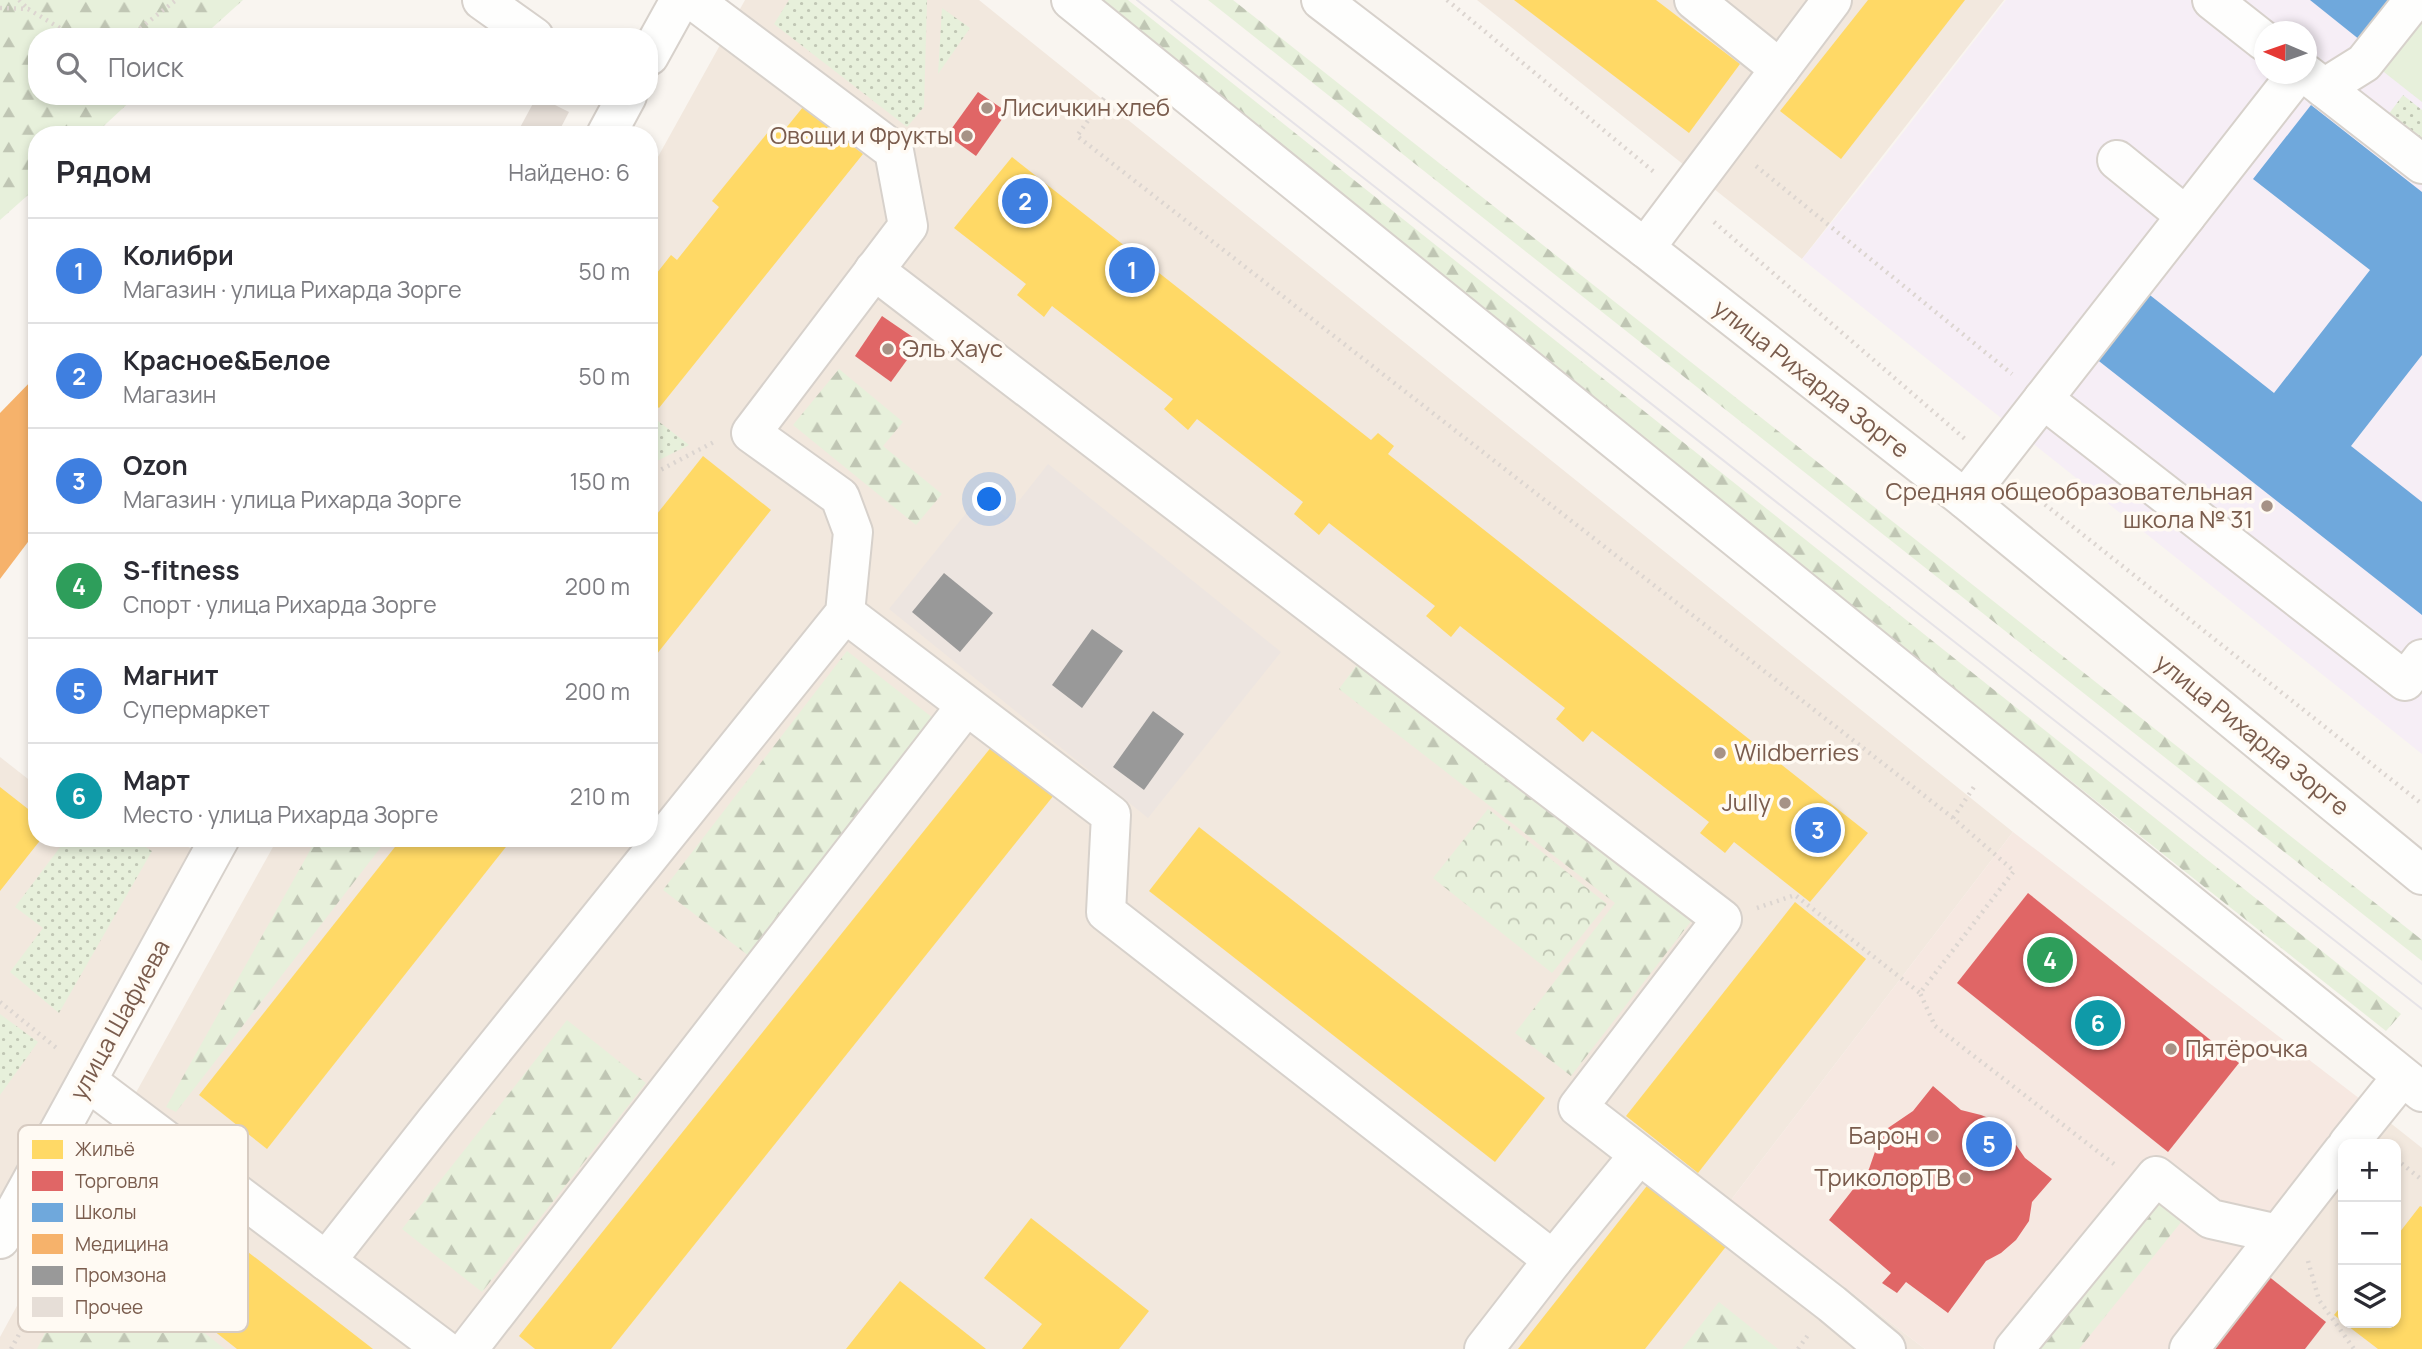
<!DOCTYPE html>
<html lang="ru">
<head>
<meta charset="utf-8">
<style>
	body { margin:0; font-family:Manrope,sans-serif; background:#f2f2f3; color:#2b2b33 }
	.controls { position:absolute; right:21px; bottom:21px; display:grid; overflow:hidden; border-radius:14px; box-shadow:0 4px 10px #0003 }
	.controls button { width:63px; height:63px; display:grid; place-items:center; padding:0; border:0; border-bottom:2px solid #e1e1e2; background:#fff; color:#2b2b33; font:35px sans-serif }
	.compass { position:absolute; left:2254px; top:21px; width:63px; height:63px; border-radius:50%; background:#fff; box-shadow:0 4px 10px #0003; rotate:272deg }
	.you { position:absolute; left:990px; top:500px; width:24px; height:24px; margin:-18px; border:5px solid #fff; border-radius:50%; background:#1a73e8; box-shadow:0 0 0 10px #1a73e833 }
	.badge { display:grid; place-items:center; width:46px; height:46px; border-radius:50%; background:#625958; color:#fff; font-size:23px; font-weight:700 }
	.pin { position:absolute; translate:-50% -50%; border:4px solid #fff; box-shadow:0 2px 7px #0006 }
	.list { margin:0; padding:0; list-style:none }
	h2 { display:flex; justify-content:space-between; align-items:center; height:91px; margin:0; padding:0 28px; font-size:30px }
	h2 small { font-size:23px; font-weight:400; color:#7c7c81 }
	.list li { display:grid; grid-template-columns:46px 1fr auto; gap:21px; align-items:center; box-sizing:border-box; height:105px; padding:0 28px; border-top:2px solid #e1e1e2 }
	.list b { display:block; font-size:26px; white-space:nowrap }
	.list p { margin:0; font-size:23px; white-space:nowrap; color:#7c7c81 }
	.list em { font-size:23px; font-style:normal; color:#7c7c81 }
	.icon { flex:none; width:38px; height:38px; fill:none; stroke:currentColor; stroke-width:2; stroke-linecap:round; stroke-linejoin:round }
	.map { position:relative; flex:none; width:2422px; height:1349px; overflow:hidden }
	.search { position:absolute; background:#fff; box-shadow:0 4px 10px #0003; left:28px; top:28px; width:630px; height:77px; display:flex; align-items:center; gap:18px; box-sizing:border-box; padding:0 24px; border-radius:28px; color:#7c7c81; font-size:26px }
	.panel { position:absolute; background:#fff; box-shadow:0 4px 10px #0003; left:28px; top:126px; width:630px; height:721px; border-radius:28px }
	.map>svg:first-child { display:block }
	.residential { fill:#f2e8de; fill-rule:evenodd }
	.commercial { fill:#f6e8e1 }
	.industrial { fill:#ede5e0 }
	.education { fill:#f6eef6; fill-rule:evenodd }
	.grass { fill:url(#grass-dots) }
	.forest { fill:url(#forest-firs) }
	.park { fill:url(#park-crowns) }
	.pitch { fill:#e7f0db }
	.homes { fill:#ffd966 }
	.shops { fill:#e06666 }
	.schools { fill:#6fa8dc }
	.health { fill:#f6b26b }
	.industry { fill:#999 }
	.building { fill:#e6ded7 }
	.lines { fill:none; stroke-linecap:round; stroke-linejoin:round }
	.minor-casing { stroke:#d7d1cb; stroke-width:42 }
	.path { stroke:#dcd5d0; stroke-width:4.5; stroke-dasharray:2 5; stroke-linecap:butt }
	.minor { stroke:#fefefd; stroke-width:38 }
	.tram { stroke:#e6e3e7; stroke-width:2 }
	.poi-dot { fill:#a69286; stroke:#fffaf3; stroke-width:2.5 }
	.labels { text-anchor:middle; stroke-width:7; stroke-linejoin:round; paint-order:stroke }
	.poi-label { font-size:24px; fill:#7a5c4d; stroke:#fffaf3; text-anchor:end }
	.street-label { font-size:24px; fill:#7a5c4d; stroke:#fffaf3 }
	.key { fill:#fffaf3; stroke:#d7cbc1; stroke-width:2 }
	.key-label { font-size:19px; fill:#7a5c4d }
</style>
</head>
<body>
<div class="map">
<svg width="2422" height="1349" viewBox="0 0 2422 1349">
	<defs>
		<pattern id="grass-dots" width="8" height="8" patternUnits="userSpaceOnUse" patternTransform="scale(1.75)"><rect width="8" height="8" fill="#e7f0db"/><path d="M2 2h.1M6 6h.1" fill="none" stroke="#c0c6b4" stroke-width="1.8" stroke-linecap="round"/></pattern>
		<pattern id="forest-firs" width="22" height="20" patternUnits="userSpaceOnUse" patternTransform="scale(1.75)"><rect width="22" height="20" fill="#e7f0db"/><path d="M5 1l3.5 6h-7zM16 11l3.5 6h-7z" fill="#c0c6b4"/></pattern>
		<pattern id="park-crowns" width="20" height="18" patternUnits="userSpaceOnUse" patternTransform="scale(1.75)"><rect width="20" height="18" fill="#e7f0db"/><path d="M2 6a3 3 0 1 1 6 0M12 15a3 3 0 1 1 6 0" fill="none" stroke="#c0c6b4"/></pattern>
	</defs>
	<rect width="100%" height="100%" fill="#f9f5f0"/>
	<g class="residential">
		<polygon points="745,0 979,0 2013,832 1731,1200 1925,1349 0,1349 0,1337 18,1304 278,838 649,838 649,173"/>
		<polygon points="1477,0 2004,0 1802,259"/>
		<polygon points="0,757 37,786 37,838 172,838 192,849 0,1207"/>
		<path d="M2360 1099 2422 1148V1349H2169ZM2343 1144H2396V1323H2343Z"/>
	</g>
	<polygon class="commercial" points="2013,832 2360,1099 2169,1349 1925,1349 1731,1200"/>
	<polygon class="industrial" points="1048,464 1281,652 1148,818 889,609 980,496 1006,517"/>
	<path class="education" d="M2006 0H2422V754L1802 259 1867 179ZM2264 32H2306V74H2264Z"/>
	<g class="grass">
		<polygon points="789,0 927,0 924,107 907,127 774,24"/>
		<polygon points="942,8 970,28 938,74"/>
		<polygon points="2403,95 2422,110 2422,141 2388,115"/>
		<polygon points="649,414 689,445 649,465"/>
		<polygon points="67,838 131,838 152,851 59,1013 10,972 43,928 15,907"/>
		<polygon points="0,1014 38,1042 0,1095"/>
	</g>
	<g class="forest">
		<polygon points="0,0 243,0 202,37 37,37 37,96 136,96 94,135 37,135 37,187 0,220"/>
		<polygon points="1087,0 1128,0 2401,1014 2386,1031"/>
		<polygon points="1208,0 1233,0 2422,940 2422,961"/>
		<polygon points="839,369 903,422 883,446 942,494 916,525 793,425"/>
		<polygon points="847,651 933,718 749,956 663,890"/>
		<polygon points="1359,662 1692,920 1571,1076 1515,1033 1615,903 1339,689"/>
		<polygon points="317,838 388,838 176,1112 166,1107"/>
		<polygon points="567,1020 646,1083 482,1292 402,1229"/>
		<polygon points="2149,1194 2182,1221 2079,1349 2024,1349"/>
		<polygon points="88,1245 128,1273 225,1349 37,1349"/>
		<polygon points="1719,1302 1778,1349 1682,1349"/>
	</g>
	<polygon class="park" points="1488,809 1607,904 1552,973 1433,878"/>
	<polygon class="pitch" points="2422,5 2422,102 2375,65"/>
	<g class="homes">
		<polygon points="1514,0 1656,0 1740,64 1689,133"/>
		<polygon points="1868,0 1965,0 1841,159 1780,111"/>
		<polygon points="803,107 863,154 659,408 649,400 649,283 671,255 677,260 719,207 712,201 773,126 782,133"/>
		<polygon points="1012,157 1371,440 1378,433 1394,446 1388,454 1868,833 1810,902 1734,842 1725,853 1700,833 1709,822 1592,731 1583,742 1556,719 1565,708 1460,626 1451,637 1426,616 1435,606 1329,523 1319,535 1294,514 1303,502 1197,419 1188,430 1164,409 1173,399 1052,306 1044,317 1017,295 1026,284 954,228"/>
		<polygon points="703,456 771,510 649,664 649,524"/>
		<polygon points="992,746 1054,795 611,1349 535,1349 519,1336"/>
		<polygon points="0,787 37,816 37,838 42,838 0,891"/>
		<polygon points="1199,827 1545,1098 1495,1162 1149,891"/>
		<polygon points="402,838 513,838 267,1149 199,1095"/>
		<polygon points="1795,902 1866,959 1698,1173 1626,1116"/>
		<polygon points="1650,1182 1728,1244 1645,1349 1518,1349"/>
		<polygon points="189,1205 221,1231 373,1349 237,1349 138,1271"/>
		<polygon points="2420,1206 2422,1207 2422,1349 2378,1349 2344,1323 2396,1323 2396,1237"/>
		<polygon points="1031,1218 1149,1311 1119,1349 1022,1349 1042,1324 984,1278"/>
		<polygon points="900,1281 986,1349 846,1349"/>
		<polygon points="2343,1304 2343,1322 2334,1315"/>
	</g>
	<g class="shops">
		<polygon points="978,92 1007,112 976,156 947,135"/>
		<polygon points="882,316 920,342 891,382 855,356"/>
		<polygon points="2028,893 2239,1063 2168,1152 1957,983"/>
		<polygon points="1933,1086 1961,1110 1981,1115 2001,1123 2025,1158 2052,1179 2032,1202 2029,1221 2016,1240 2001,1253 1986,1261 1948,1313 1906,1282 1897,1293 1882,1283 1891,1273 1829,1220 1869,1169 1877,1146 1888,1128 1913,1111"/>
		<polygon points="2267,1275 2326,1322 2305,1349 2210,1349"/>
	</g>
	<g class="schools">
		<polygon points="2310,0 2400,0 2365,44"/>
		<polygon points="2311,105 2422,192 2422,355 2351,446 2422,502 2422,615 2095,358 2146,292 2274,393 2370,270 2253,179"/>
	</g>
	<polygon class="health" points="37,375 37,530 0,579 0,413"/>
	<g class="industry">
		<polygon points="944,573 993,613 960,652 912,612"/>
		<polygon points="1092,629 1123,651 1082,708 1052,685"/>
		<polygon points="1153,711 1184,734 1144,790 1113,767"/>
	</g>
	<polygon class="building" points="537,96 569,112 557,135 516,135"/>
	<g class="lines">
		<g class="minor-casing">
			<g id="minor">
				<polyline points="482,0 534,37"/>
				<polyline points="1071,0 2422,1092"/>
				<polyline points="1321,0 1645,248 1965,499 2422,875"/>
				<polyline points="1694,0 1780,69"/>
				<polyline points="2212,0 2264,41"/>
				<polyline points="649,56 680,0"/>
				<polyline points="2306,74 2422,164"/>
				<polyline points="2324,88 2364,63 2414,0"/>
				<polyline points="606,135 627,96"/>
				<polyline points="2117,160 2186,216"/>
				<polyline points="1645,248 1832,0"/>
				<polyline points="874,270 1722,919 1578,1107 1832,1304 1886,1349"/>
				<polyline points="2043,399 2405,681 2422,659"/>
				<polyline points="1965,499 2297,74"/>
				<polyline points="845,613 1111,815 1106,912 1553,1260 1484,1349"/>
				<polyline points="87,1081 443,1349"/>
				<polyline points="2348,1144 2402,1077"/>
				<polyline points="0,1239 220,838"/>
				<polyline points="1553,1260 1639,1155"/>
				<polyline points="326,1261 436,1121 845,613 853,532 840,497 751,433 908,226 894,151 693,0"/>
				<polyline points="468,1349 966,706"/>
				<polyline points="2014,1349 2156,1176 2211,1219 2278,1234"/>
				<polyline points="2189,1349 2343,1151"/>
			</g>
		</g>
		<g class="path">
			<polyline points="19,0 28,9"/>
			<polyline points="1447,0 1654,172"/>
			<polyline points="0,8 28,9 75,37"/>
			<polyline points="129,37 176,0"/>
			<polyline points="1104,98 1077,136 1953,818 2014,871 1920,993 1935,1026 2114,1164"/>
			<polyline points="1756,166 2012,374"/>
			<polyline points="1714,222 1965,439"/>
			<polyline points="649,476 714,442"/>
			<polyline points="2023,487 2422,804"/>
			<polyline points="1953,818 1976,784"/>
			<polyline points="1757,908 1795,895 1920,993"/>
			<polyline points="0,1002 59,1050"/>
			<polyline points="2396,1159 2422,1180"/>
			<polyline points="2308,1261 2319,1300 2354,1349"/>
			<polyline points="11,1349 118,1154"/>
			<polyline points="1798,1349 1808,1335"/>
		</g>
		<use href="#minor" class="minor"/>
		<g class="tram">
			<polyline points="1137,0 2422,1009"/>
			<polyline points="1171,0 2422,984"/>
		</g>
	</g>
	<g class="poi-dot">
		<circle cx="987" cy="108" r="7"/>
		<circle cx="967" cy="136" r="7"/>
		<circle cx="888" cy="349" r="7"/>
		<circle cx="2267" cy="506" r="7"/>
		<circle cx="1720" cy="753" r="7"/>
		<circle cx="1785" cy="803" r="7"/>
		<circle cx="2171" cy="1049" r="7"/>
		<circle cx="1933" cy="1136" r="7"/>
		<circle cx="1965" cy="1178" r="7"/>
	</g>
	<g class="labels">
		<g class="poi-label">
			<text x="1001" y="116" text-anchor="start">Лисичкин хлеб</text>
			<text x="953" y="144">Овощи и Фрукты</text>
			<text x="902" y="357" text-anchor="start">Эль Хаус</text>
			<text x="2253" y="500">Средняя общеобразовательная<tspan x="2253" dy="28">школа № 31</tspan></text>
			<text x="1734" y="761" text-anchor="start">Wildberries</text>
			<text x="1771" y="811">Jully</text>
			<text x="2185" y="1057" text-anchor="start">Пятёрочка</text>
			<text x="1919" y="1144">Барон</text>
			<text x="1951" y="1186">ТриколорТВ</text>
		</g>
		<g class="street-label">
			<text transform="translate(1811 379) rotate(38)" y="8">улица Рихарда Зорге</text>
			<text transform="translate(2252 735) rotate(39)" y="8">улица Рихарда Зорге</text>
			<text transform="translate(120 1020) rotate(-61)" y="8">улица Шафиева</text>
		</g>
	</g>
	<rect x="18" y="1125" width="230" height="207" rx="10" class="key"/>
	<rect x="32" y="1140" width="31" height="19" fill="#ffd966"/>
	<rect x="32" y="1171" width="31" height="20" fill="#e06666"/>
	<rect x="32" y="1203" width="31" height="19" fill="#6fa8dc"/>
	<rect x="32" y="1234" width="31" height="20" fill="#f6b26b"/>
	<rect x="32" y="1266" width="31" height="19" fill="#999"/>
	<rect x="32" y="1297" width="31" height="20" fill="#e6ded7"/>
	<g class="key-label">
		<text x="75" y="1156">Жильё</text>
		<text x="75" y="1188">Торговля</text>
		<text x="75" y="1219">Школы</text>
		<text x="75" y="1251">Медицина</text>
		<text x="75" y="1282">Промзона</text>
		<text x="75" y="1314">Прочее</text>
	</g>
</svg>
<div class="controls">
<button>+</button>
<button>−</button>
<button><svg class="icon" aria-label="layers" viewBox="0 0 24 24"><path d="M12 4l9 5-9 5-9-5zM3 14l9 5 9-5"/></svg></button>
</div>
<svg class="compass" viewBox="-18 -18 36 36"><path d="M0-13l5 13h-10z" fill="#e53935"/><path d="M0 13l5-13h-10z" fill="#7c7c81"/></svg>
<div class="you"></div>
<div class="pin badge" style="left:1132px;top:270px;background:#3f7fe0">1</div>
<div class="pin badge" style="left:1025px;top:201px;background:#3f7fe0">2</div>
<div class="pin badge" style="left:1818px;top:830px;background:#3f7fe0">3</div>
<div class="pin badge" style="left:2050px;top:960px;background:#2e9e5b">4</div>
<div class="pin badge" style="left:1989px;top:1144px;background:#3f7fe0">5</div>
<div class="pin badge" style="left:2098px;top:1023px;background:#0f9aa8">6</div>
<div class="search"><svg class="icon" aria-label="search" viewBox="0 0 24 24"><circle cx="10" cy="10" r="6"/><path d="M15 15l6 6"/></svg>Поиск</div>
<section class="panel">
<h2>Рядом<small>Найдено: 6</small></h2>
<ul class="list">
<li><span class="badge" style="background:#3f7fe0">1</span><div><b>Колибри</b><p>Магазин · улица Рихарда Зорге</p></div><em>50 m</em></li>
<li><span class="badge" style="background:#3f7fe0">2</span><div><b>Красное&amp;Белое</b><p>Магазин</p></div><em>50 m</em></li>
<li><span class="badge" style="background:#3f7fe0">3</span><div><b>Ozon</b><p>Магазин · улица Рихарда Зорге</p></div><em>150 m</em></li>
<li><span class="badge" style="background:#2e9e5b">4</span><div><b>S-fitness</b><p>Спорт · улица Рихарда Зорге</p></div><em>200 m</em></li>
<li><span class="badge" style="background:#3f7fe0">5</span><div><b>Магнит</b><p>Супермаркет</p></div><em>200 m</em></li>
<li><span class="badge" style="background:#0f9aa8">6</span><div><b>Март</b><p>Место · улица Рихарда Зорге</p></div><em>210 m</em></li>
</ul>
</section>
</div>
</body>
</html>
